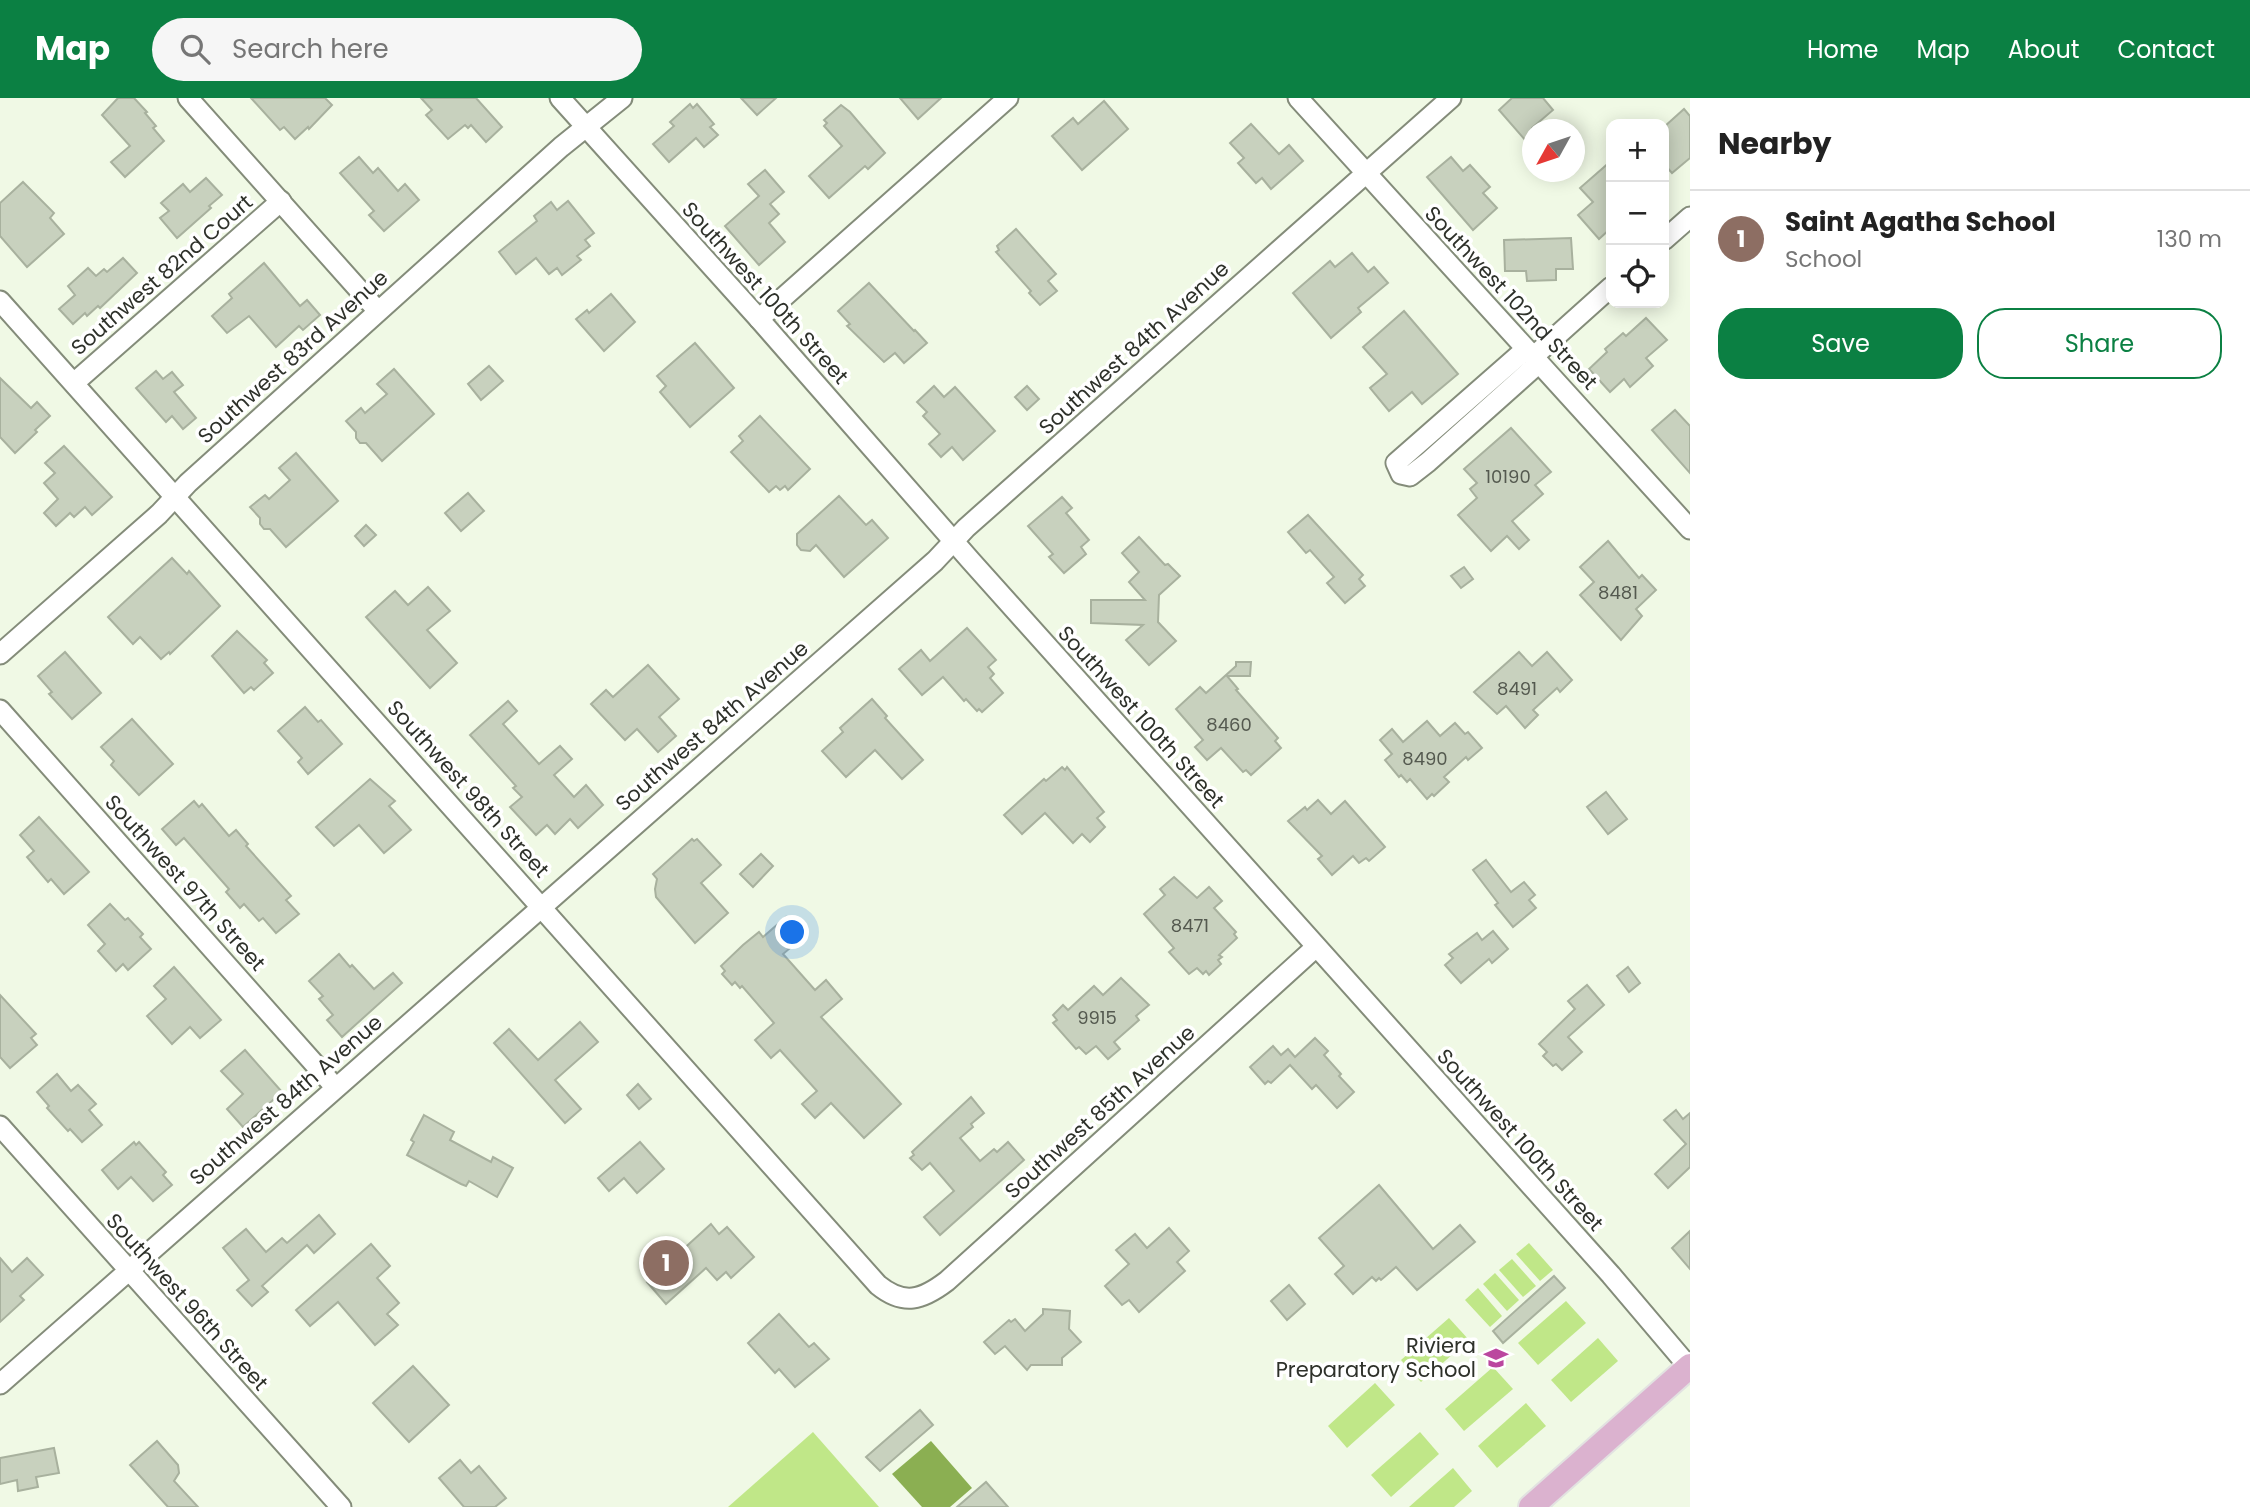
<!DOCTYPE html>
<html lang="en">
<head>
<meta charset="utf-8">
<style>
	body { margin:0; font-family:Poppins,sans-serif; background:#f6f6f6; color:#222 }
	.controls { position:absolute; right:21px; top:21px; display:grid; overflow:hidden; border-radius:14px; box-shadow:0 4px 18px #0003 }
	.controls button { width:63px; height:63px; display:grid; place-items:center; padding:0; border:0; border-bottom:2px solid #e0e0e0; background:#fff; color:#222; font:35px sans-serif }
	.compass { position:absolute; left:1522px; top:21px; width:63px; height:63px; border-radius:50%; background:#fff; box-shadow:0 4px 18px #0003; rotate:230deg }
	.you { position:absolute; left:793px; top:835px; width:24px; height:24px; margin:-18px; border:5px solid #fff; border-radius:50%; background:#1a73e8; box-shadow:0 0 0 10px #1a73e833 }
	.badge { display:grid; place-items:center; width:46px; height:46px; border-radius:50%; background:#0b8043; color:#fff; font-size:23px; font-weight:700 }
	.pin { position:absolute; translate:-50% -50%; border:4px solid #fff; box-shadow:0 2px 7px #0006 }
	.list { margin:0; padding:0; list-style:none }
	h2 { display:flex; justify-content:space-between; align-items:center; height:91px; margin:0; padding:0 28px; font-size:30px }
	h2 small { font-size:23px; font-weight:400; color:#767676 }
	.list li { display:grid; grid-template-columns:46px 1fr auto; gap:21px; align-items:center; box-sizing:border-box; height:98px; padding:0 28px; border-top:2px solid #e0e0e0 }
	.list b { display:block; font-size:26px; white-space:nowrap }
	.list p { margin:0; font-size:23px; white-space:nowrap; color:#767676 }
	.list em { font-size:23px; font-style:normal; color:#767676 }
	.actions { display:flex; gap:14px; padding:21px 28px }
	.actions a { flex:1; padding:16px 0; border:2px solid #0b8043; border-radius:28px; text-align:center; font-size:24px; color:#0b8043 }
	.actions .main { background:#0b8043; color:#fff }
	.icon { flex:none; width:38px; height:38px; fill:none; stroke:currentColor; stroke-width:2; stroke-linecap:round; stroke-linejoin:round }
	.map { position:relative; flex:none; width:1690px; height:1409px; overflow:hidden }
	header { display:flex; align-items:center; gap:42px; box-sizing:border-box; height:98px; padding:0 35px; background:#0b8043; color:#fff }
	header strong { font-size:33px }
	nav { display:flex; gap:38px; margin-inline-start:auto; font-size:24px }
	.search { width:490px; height:63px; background:#f6f6f6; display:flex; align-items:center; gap:18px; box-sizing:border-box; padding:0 24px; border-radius:38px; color:#767676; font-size:26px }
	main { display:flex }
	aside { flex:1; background:#fff }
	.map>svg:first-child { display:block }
	.green { fill:#c0e788 }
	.water { fill:#8baf52 }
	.building { fill:#c8d1be; stroke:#a8b19e; stroke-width:2 }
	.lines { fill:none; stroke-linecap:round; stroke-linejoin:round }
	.minor-casing { stroke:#848c7a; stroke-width:23 }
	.major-casing { stroke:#e2e2e1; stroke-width:28 }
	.minor { stroke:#fff; stroke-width:19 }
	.major { stroke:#dbb2cf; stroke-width:24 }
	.labels { text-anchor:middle; stroke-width:7; stroke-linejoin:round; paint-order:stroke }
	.number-label { font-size:18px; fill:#54594f }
	.street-label { font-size:21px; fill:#2e312a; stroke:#fff }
	.poi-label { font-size:21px; fill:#2e312a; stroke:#fff; text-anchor:end }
</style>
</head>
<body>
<header>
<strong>Map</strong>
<div class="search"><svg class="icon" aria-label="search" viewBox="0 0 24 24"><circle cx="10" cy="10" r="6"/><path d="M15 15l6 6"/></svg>Search here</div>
<nav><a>Home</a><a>Map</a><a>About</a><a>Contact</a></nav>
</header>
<main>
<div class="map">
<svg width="1690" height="1409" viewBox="0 0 1690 1409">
	<rect width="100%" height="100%" fill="#f0f9e5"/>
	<g class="green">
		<polygon points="1529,1145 1553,1172 1540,1183 1516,1156"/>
		<polygon points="1512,1161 1536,1188 1523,1199 1499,1172"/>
		<polygon points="1495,1175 1519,1202 1507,1213 1483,1186"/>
		<polygon points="1478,1190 1502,1218 1490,1229 1465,1202"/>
		<polygon points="1566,1203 1586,1225 1538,1267 1518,1245"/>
		<polygon points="1449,1220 1469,1242 1421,1284 1401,1262"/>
		<polygon points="1598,1240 1618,1263 1571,1304 1551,1282"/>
		<polygon points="1493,1269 1513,1291 1464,1333 1445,1311"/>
		<polygon points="1375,1285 1395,1307 1347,1350 1328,1328"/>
		<polygon points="1526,1305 1546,1328 1497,1370 1478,1348"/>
		<polygon points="813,1334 879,1409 728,1409"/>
		<polygon points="1420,1334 1439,1356 1391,1399 1371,1377"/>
		<polygon points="1453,1370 1472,1393 1454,1409 1409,1409"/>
	</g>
	<polygon class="water" points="931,1343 972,1390 950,1409 922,1409 892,1376"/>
	<g class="building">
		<polygon points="118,0 134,0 147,14 145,15 156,28 153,30 164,43 125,79 111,64 130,48 102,17"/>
		<polygon points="251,0 325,0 332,7 309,31 308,29 295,41 284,29 280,32"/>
		<polygon points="421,0 476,0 502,29 486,44 471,27 468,30 465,27 448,41 426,17 432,12"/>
		<polygon points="741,0 776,0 757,17"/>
		<polygon points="900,0 941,0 918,21"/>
		<polygon points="1512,0 1543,0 1553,12 1532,30 1532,50 1499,12"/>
		<polygon points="1104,3 1128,31 1082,72 1052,38 1073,20 1078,26"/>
		<polygon points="690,6 693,10 697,6 714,26 710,29 718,37 704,49 696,40 669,64 653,46 674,28 670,24"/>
		<polygon points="841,7 850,14 885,55 868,71 865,68 829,100 809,78 842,48 824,28 827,25 824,22"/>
		<polygon points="1684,11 1690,18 1690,60 1672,75 1664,66 1664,29"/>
		<polygon points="1251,26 1279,56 1289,47 1303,63 1271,91 1262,80 1256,85 1238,65 1244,60 1230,45"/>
		<polygon points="359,59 373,75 378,70 398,93 405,86 419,102 384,133 369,117 374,113 340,75"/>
		<polygon points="1451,59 1463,73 1470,67 1490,89 1483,95 1497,110 1473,132 1427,79"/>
		<polygon points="1611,63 1611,130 1599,141 1578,117 1593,104 1580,90"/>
		<polygon points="765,72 784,94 770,106 779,116 769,125 785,144 759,167 725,128 759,98 748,86"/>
		<polygon points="206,80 222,97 209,108 211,110 177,140 160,120 169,113 161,105 183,86 190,94"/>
		<polygon points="23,84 54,115 50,120 64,136 27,169 0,138 0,105"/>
		<polygon points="568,103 594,135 585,142 590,148 577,158 581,162 562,177 557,170 549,176 536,160 516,176 499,154 537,123 534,118 551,104 557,112"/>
		<polygon points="1016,131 1056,176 1048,183 1057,193 1040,207 1029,195 1031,193 996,154 999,152 997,148"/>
		<polygon points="1571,140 1573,171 1556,171 1556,182 1527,183 1526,173 1505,173 1504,142"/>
		<polygon points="1352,155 1368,174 1374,169 1388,185 1358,210 1361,214 1331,240 1293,195 1330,163 1335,169"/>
		<polygon points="123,160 137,175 100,210 98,208 87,218 85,215 73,226 59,211 75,197 68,188 88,170 96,178 104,171 107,174"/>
		<polygon points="264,165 300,208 307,202 320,217 303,232 299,228 276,249 249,218 227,235 212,218 232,200 229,196"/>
		<polygon points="869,185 914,233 915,232 927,245 904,265 895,255 884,264 847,228 850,226 838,213"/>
		<polygon points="611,196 635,224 604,253 576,221 587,212 589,215"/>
		<polygon points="1404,213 1458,276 1422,306 1412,294 1389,313 1370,290 1387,276 1363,249"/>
		<polygon points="1646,220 1667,242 1646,260 1653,268 1630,289 1624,281 1610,294 1589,271 1607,254 1605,251 1623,235 1626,238"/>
		<polygon points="695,245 734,290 690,329 660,294 666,288 657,278"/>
		<polygon points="489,268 503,283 481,302 468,286"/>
		<polygon points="394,271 434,316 382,363 366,345 360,345 356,340 356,334 346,323 361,310 365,315 387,296 377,286"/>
		<polygon points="156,273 163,281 172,274 183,287 174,294 196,320 183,331 172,318 166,324 136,290"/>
		<polygon points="0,280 31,310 37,304 50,318 35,332 37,334 15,355 0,339"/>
		<polygon points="934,288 944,299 955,289 995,333 963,362 952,349 941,359 929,346 940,336 923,318 927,314 917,304"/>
		<polygon points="1027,288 1039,301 1027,312 1015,299"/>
		<polygon points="1675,312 1690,328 1690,375 1652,332"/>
		<polygon points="760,318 810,371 788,392 785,388 780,392 776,388 769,394 731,354 743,343 739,338"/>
		<polygon points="1511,330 1551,374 1535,387 1543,396 1512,423 1529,442 1519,451 1507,438 1491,453 1458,417 1477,400 1470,391 1477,385 1464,371"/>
		<polygon points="64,348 112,399 92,417 85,409 74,419 70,415 56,428 44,415 58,401 44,385 55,375 45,365"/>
		<polygon points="296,355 338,403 286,449 270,431 264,431 260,426 260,420 250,409 265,397 269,401 290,382 279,370"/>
		<polygon points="468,395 484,413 461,433 445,415"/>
		<polygon points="839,398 866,427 872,422 888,440 844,479 816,447 810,453 801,452 797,447 797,436"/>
		<polygon points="1062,399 1072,410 1066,415 1089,442 1081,449 1086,456 1064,475 1049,459 1053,456 1028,428"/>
		<polygon points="1308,417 1363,477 1359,481 1365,488 1345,505 1327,485 1334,479 1310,452 1306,455 1288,434"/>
		<polygon points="366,427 376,437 364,448 355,438"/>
		<polygon points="1139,439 1165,467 1168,466 1180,478 1159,497 1158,524 1176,543 1149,567 1126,542 1143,527 1091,525 1091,502 1145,502 1129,484 1139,474 1122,455"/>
		<polygon points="1608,443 1639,480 1642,477 1656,492 1636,511 1642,518 1621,542 1580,497 1594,484 1580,469"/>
		<polygon points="172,460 187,476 189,473 220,508 170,556 169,554 161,561 140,539 133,546 108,519"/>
		<polygon points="1464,469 1473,481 1461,490 1451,478"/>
		<polygon points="428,489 450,513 427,532 457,565 430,590 366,519 395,493 408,507"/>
		<polygon points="967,530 996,562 988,569 994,576 990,580 1003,595 982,614 979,611 977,613 966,601 964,603 943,579 922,597 899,571 921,552 930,563"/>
		<polygon points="237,533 267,562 264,565 273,575 254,592 251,589 244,595 212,558"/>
		<polygon points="65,554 101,595 72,621 49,596 52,594 38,578"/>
		<polygon points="1519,554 1532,568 1547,554 1572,582 1560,594 1557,590 1533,612 1538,617 1525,630 1506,608 1497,616 1474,594"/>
		<polygon points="1236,564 1251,564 1250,578 1227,578 1238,591 1236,592 1278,640 1275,643 1281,650 1251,677 1246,672 1243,674 1221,650 1207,662 1195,649 1203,642 1176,611 1200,589 1206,595 1236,568"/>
		<polygon points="648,567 679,601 659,619 676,638 658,654 637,631 625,642 591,606 606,592 613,599"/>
		<polygon points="872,601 887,618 885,620 923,662 902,681 875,652 846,679 822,653 843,634 840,630"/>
		<polygon points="508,603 517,613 503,626 539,666 560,648 572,661 554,677 574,699 586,687 603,707 578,730 570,721 555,736 547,727 536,737 510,709 522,699 513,690 516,688 470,637"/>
		<polygon points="305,609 318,624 321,622 342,646 308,676 298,664 302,660 278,633"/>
		<polygon points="132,621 173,666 139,697 111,667 114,663 101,649"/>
		<polygon points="1427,623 1440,638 1455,625 1465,636 1468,634 1482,650 1468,662 1466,659 1444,679 1449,684 1434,698 1432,696 1427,701 1410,681 1407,684 1401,677 1399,679 1385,662 1392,656 1380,642 1392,631 1403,644"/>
		<polygon points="1062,669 1065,672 1067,669 1104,714 1097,720 1105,729 1090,744 1082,736 1073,745 1045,715 1022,736 1004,717 1044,681 1046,683"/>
		<polygon points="370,681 395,703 389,708 411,732 384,755 359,727 334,748 316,729"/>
		<polygon points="1606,694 1627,721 1608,736 1587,709"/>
		<polygon points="1318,702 1331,716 1345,703 1385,749 1369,763 1366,760 1359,765 1353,758 1332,777 1318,761 1322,758 1288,723 1305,709 1307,712"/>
		<polygon points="194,703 199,709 202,706 229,738 236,732 248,746 246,748 291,798 286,802 299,816 276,835 263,820 259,823 244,806 240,810 226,794 229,791 184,740 176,747 162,731"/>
		<polygon points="39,719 89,774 64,796 51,781 48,784 27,759 34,753 20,737"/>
		<polygon points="692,741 694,743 697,741 721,767 701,785 728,815 695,845 656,799 655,791 657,781 653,776"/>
		<polygon points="761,756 773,768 753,789 740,776"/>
		<polygon points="1486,762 1511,794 1524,784 1535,797 1529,802 1536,810 1513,829 1495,807 1498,805 1473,772"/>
		<polygon points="1174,779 1197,800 1209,789 1222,803 1214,810 1236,834 1234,836 1237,840 1219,857 1222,859 1218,862 1221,866 1209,877 1206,873 1203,876 1197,870 1189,876 1169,854 1174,850 1144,816 1165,797 1160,791"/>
		<polygon points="110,806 125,822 128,820 143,836 140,839 151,851 128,872 123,866 116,873 98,853 105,846 88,827"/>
		<polygon points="786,819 803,839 783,856 815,892 826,882 842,901 821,919 901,1006 864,1040 831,1005 815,1020 802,1006 817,993 780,952 771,960 755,942 774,925 742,888 740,890 735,884 732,887 722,876 725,873 721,868 743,847 759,834 763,839"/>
		<polygon points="1493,833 1508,851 1492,865 1489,861 1461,885 1445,867 1453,860 1449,856 1477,835 1482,842"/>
		<polygon points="339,856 350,869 352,867 374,891 393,875 402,885 342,939 327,922 333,917 319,901 323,898 309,883"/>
		<polygon points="174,869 221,922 200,940 190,929 172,946 147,918 166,901 154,888"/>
		<polygon points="1628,869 1640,885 1629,894 1617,878"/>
		<polygon points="1121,880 1149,907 1136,918 1139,922 1114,944 1120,951 1108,961 1096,948 1086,956 1079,949 1076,951 1053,925 1057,922 1053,917 1063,907 1068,912 1094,888 1103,897"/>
		<polygon points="1587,887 1604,907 1568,939 1582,954 1562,972 1556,966 1553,968 1543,958 1547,954 1539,946 1575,911 1568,903"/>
		<polygon points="0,897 36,936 31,940 37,947 10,970 0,959"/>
		<polygon points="580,924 598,944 555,982 581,1011 565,1025 494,945 509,931 538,962"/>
		<polygon points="1315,940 1328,953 1324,957 1341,976 1339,978 1354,994 1337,1010 1316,987 1312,991 1290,967 1271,985 1268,983 1265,986 1250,969 1273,948 1281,957 1288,951 1295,959"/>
		<polygon points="245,952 282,994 243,1029 227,1011 243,996 221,973"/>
		<polygon points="57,976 71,993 78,987 96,1006 89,1012 102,1027 82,1044 70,1031 68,1033 47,1010 49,1008 37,994"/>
		<polygon points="638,986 651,1001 639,1011 627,997"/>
		<polygon points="971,999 984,1015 971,1026 973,1029 960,1040 980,1063 994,1051 997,1054 1008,1044 1024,1062 940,1137 924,1119 954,1093 930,1065 922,1072 910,1060 914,1057 912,1054"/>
		<polygon points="1676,1012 1683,1021 1690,1015 1690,1069 1668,1090 1655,1076 1686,1046 1664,1022"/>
		<polygon points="424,1017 454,1034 450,1042 491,1064 493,1059 513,1070 497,1099 469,1083 466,1088 461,1086 407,1057 414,1044 411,1042"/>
		<polygon points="134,1044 136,1047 139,1044 166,1074 163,1077 172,1087 153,1103 131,1079 118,1091 102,1072"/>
		<polygon points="640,1044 664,1071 637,1095 624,1080 609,1093 598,1080"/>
		<polygon points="1379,1087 1433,1151 1460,1127 1475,1144 1417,1192 1396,1169 1381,1182 1379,1180 1376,1183 1372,1179 1353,1196 1335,1176 1344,1168 1319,1140"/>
		<polygon points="319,1117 335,1136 314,1155 307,1147 262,1188 268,1194 252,1208 237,1192 249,1182 223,1150 246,1131 266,1154 282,1140 287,1145"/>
		<polygon points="711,1126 719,1136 727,1129 754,1159 731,1180 726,1174 717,1182 706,1170 666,1206 647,1184"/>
		<polygon points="1169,1130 1189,1153 1177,1164 1185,1173 1139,1214 1129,1202 1122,1207 1105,1188 1129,1166 1116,1152 1135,1136 1147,1150"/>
		<polygon points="1690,1133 1690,1171 1672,1150"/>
		<polygon points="371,1146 390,1168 377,1180 399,1205 387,1216 398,1227 375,1247 338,1204 310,1228 296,1212"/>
		<polygon points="0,1160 12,1174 27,1160 43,1177 20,1198 24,1202 0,1224"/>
		<polygon points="1554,1178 1565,1190 1503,1245 1493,1233"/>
		<polygon points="1289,1187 1305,1206 1287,1222 1271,1203"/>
		<polygon points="1043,1211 1070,1213 1069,1231 1081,1244 1062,1260 1062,1267 1031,1267 1027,1272 1005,1248 995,1256 984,1244 1009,1222 1011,1224 1015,1221 1025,1233 1043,1216"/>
		<polygon points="779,1216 809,1249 814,1245 829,1261 795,1289 779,1271 775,1275 748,1245"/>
		<polygon points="413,1268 449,1307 409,1344 373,1305"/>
		<polygon points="920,1312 933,1327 880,1373 866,1359"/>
		<polygon points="157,1343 178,1367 179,1375 174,1383 198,1409 168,1409 130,1367"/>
		<polygon points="54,1350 59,1375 36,1379 38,1389 18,1393 17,1382 0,1386 0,1360"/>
		<polygon points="460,1362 471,1375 479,1368 506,1400 495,1409 464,1409 439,1380"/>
		<polygon points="986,1384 1008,1409 957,1409"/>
	</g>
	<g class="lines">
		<g class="minor-casing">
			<g id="minor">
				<polyline points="188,0 377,212"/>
				<polyline points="560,0 759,221 971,463 1611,1177 1689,1269"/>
				<polyline points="1298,0 1690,431"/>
				<polyline points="1664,142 1690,119"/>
				<path d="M0 203 878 1187C904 1208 922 1202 947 1183L1316 849"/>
				<polyline points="759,221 1008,0"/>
				<polyline points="1526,251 1396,365 1401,376 1410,378 1428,364 1539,265"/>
				<polyline points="1533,259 1611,189"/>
				<polyline points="74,285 281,103"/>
				<polyline points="0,556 159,416 188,385 561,49 622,0"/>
				<polyline points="0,612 335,989"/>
				<polyline points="0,1028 341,1409"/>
				<polyline points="0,1286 935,463 966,430 1451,0"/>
			</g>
		</g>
		<g class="major-casing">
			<polyline id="major" points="1531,1409 1690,1268"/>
		</g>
		<use href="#minor" class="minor"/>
		<use href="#major" class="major"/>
	</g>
	<defs>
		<g id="school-bare" transform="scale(1.89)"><path d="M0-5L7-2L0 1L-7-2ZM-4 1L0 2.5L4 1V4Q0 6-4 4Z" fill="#bb479f" stroke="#fff" stroke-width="2.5" paint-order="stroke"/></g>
	</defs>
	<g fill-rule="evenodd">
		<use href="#school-bare" x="1496" y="1260"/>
	</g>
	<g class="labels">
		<g class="number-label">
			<text x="1508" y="385">10190</text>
			<text x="1618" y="501">8481</text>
			<text x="1517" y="597">8491</text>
			<text x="1229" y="633">8460</text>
			<text x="1425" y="667">8490</text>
			<text x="1190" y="834">8471</text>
			<text x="1097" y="926">9915</text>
		</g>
		<g class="street-label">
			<text transform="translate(162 177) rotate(-41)" y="7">Southwest 82nd Court</text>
			<text transform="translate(765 195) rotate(48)" y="7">Southwest 100th Street</text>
			<text transform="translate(1511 200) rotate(47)" y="7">Southwest 102nd Street</text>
			<text transform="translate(1134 250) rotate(-42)" y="7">Southwest 84th Avenue</text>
			<text transform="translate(293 259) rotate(-42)" y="7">Southwest 83rd Avenue</text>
			<text transform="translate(1141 619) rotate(48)" y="7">Southwest 100th Street</text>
			<text transform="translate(712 628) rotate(-41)" y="7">Southwest 84th Avenue</text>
			<text transform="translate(468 691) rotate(48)" y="7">Southwest 98th Street</text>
			<text transform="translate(185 785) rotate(48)" y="7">Southwest 97th Street</text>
			<text transform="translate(286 1002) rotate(-41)" y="7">Southwest 84th Avenue</text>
			<text transform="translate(1100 1014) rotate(-42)" y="7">Southwest 85th Avenue</text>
			<text transform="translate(1520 1042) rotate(48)" y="7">Southwest 100th Street</text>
			<text transform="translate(187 1204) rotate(48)" y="7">Southwest 96th Street</text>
		</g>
		<g class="poi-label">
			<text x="1476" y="1255">Riviera<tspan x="1476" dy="24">Preparatory School</tspan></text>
		</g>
	</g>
</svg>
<div class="controls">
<button>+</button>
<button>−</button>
<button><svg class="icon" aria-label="locate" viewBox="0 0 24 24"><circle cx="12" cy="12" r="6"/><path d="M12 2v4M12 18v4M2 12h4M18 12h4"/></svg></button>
</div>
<svg class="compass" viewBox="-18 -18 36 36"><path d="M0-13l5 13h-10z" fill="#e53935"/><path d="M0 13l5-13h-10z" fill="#767676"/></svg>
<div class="you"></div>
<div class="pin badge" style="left:666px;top:1165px;background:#8d6e63">1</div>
</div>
<aside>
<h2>Nearby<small></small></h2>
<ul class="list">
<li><span class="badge" style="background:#8d6e63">1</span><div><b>Saint Agatha School</b><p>School</p></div><em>130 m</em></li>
</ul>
<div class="actions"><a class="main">Save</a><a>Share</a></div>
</aside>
</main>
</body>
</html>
